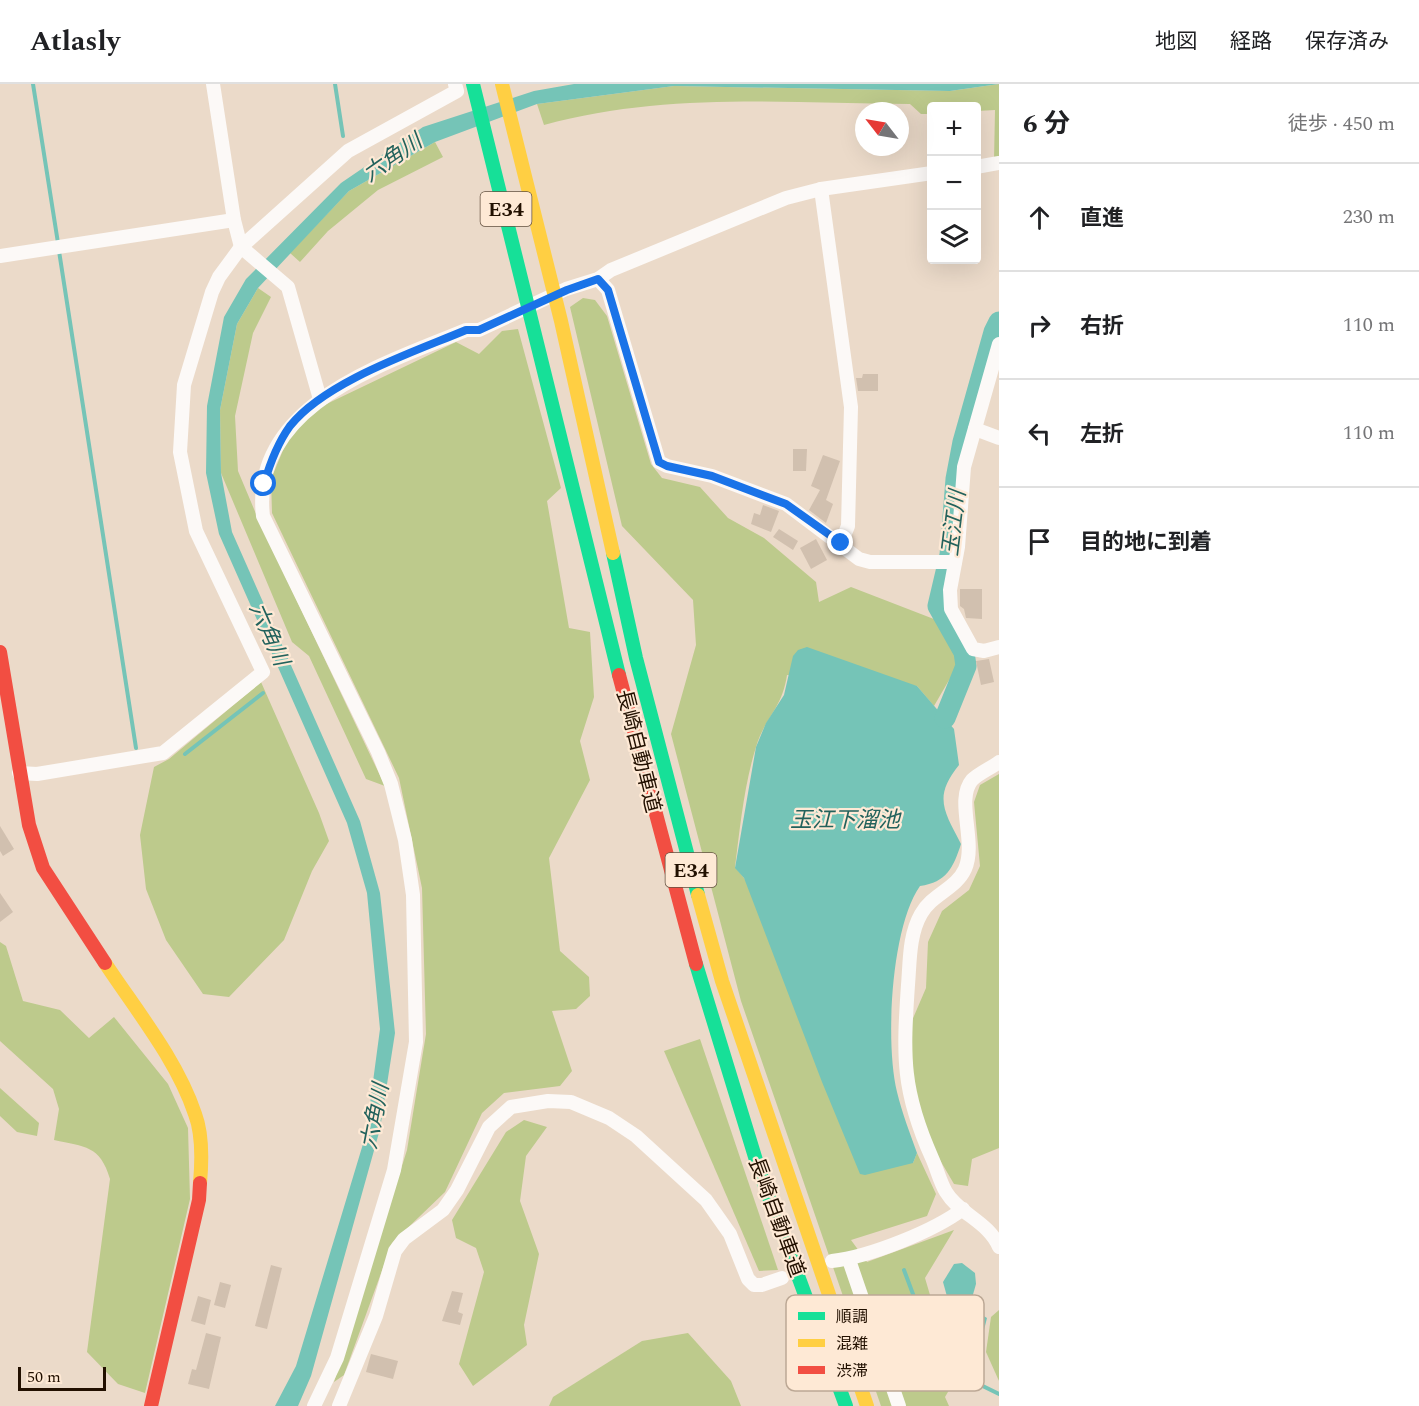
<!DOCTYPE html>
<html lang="ja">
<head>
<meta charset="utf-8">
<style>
	body { margin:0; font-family:Spectral,"Noto Sans JP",serif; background:#f2f2f2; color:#202124 }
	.controls { position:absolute; right:18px; top:18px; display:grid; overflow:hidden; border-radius:6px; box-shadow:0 6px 24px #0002 }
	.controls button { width:54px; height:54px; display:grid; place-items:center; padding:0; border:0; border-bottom:2px solid #e0e0e0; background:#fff; color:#202124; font:30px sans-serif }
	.compass { position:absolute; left:855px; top:18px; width:54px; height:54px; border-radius:50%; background:#fff; box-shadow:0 6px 24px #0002; rotate:301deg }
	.scale { position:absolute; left:18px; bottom:15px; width:88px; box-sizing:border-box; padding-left:6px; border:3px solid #221000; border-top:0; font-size:16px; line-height:21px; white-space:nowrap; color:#221000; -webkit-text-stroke:4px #fee9d5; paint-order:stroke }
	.stop { position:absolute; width:18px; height:18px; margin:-14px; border:4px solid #1a73e8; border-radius:50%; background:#fff }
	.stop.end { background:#1a73e8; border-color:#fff; box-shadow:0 2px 6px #0008 }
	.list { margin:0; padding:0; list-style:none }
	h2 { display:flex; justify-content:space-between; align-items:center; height:78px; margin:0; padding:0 24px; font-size:26px }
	h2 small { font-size:20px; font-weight:400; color:#757577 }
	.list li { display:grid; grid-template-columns:39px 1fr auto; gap:18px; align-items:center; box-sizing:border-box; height:108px; padding:0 24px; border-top:2px solid #e0e0e0 }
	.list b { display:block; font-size:22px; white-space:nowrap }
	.list em { font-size:20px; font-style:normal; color:#757577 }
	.icon { flex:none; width:33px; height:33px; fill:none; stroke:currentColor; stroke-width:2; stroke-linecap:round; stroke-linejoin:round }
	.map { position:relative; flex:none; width:999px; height:1322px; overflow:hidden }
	header { display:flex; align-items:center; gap:36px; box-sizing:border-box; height:84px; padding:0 30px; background:#fff; border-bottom:2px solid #e0e0e0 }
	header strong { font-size:28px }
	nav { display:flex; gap:33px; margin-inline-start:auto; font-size:21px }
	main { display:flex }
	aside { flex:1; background:#fff }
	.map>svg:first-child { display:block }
	.green { fill:#bdca8c }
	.water { fill:#75c4b7 }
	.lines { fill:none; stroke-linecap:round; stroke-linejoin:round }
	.stream { stroke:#75c4b7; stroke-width:4 }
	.river { stroke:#75c4b7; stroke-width:21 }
	.building { fill:#d1c0af }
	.street { stroke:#fcf9f7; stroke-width:14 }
	.fast { stroke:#16e098; stroke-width:14 }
	.slow { stroke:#ffcf43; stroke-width:14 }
	.jam { stroke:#f24e42; stroke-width:14 }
	.route { stroke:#1a73e8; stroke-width:8 }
	.labels { text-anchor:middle; stroke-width:4.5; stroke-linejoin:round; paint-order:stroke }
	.shield { fill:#fee9d5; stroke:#645140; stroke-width:1.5 }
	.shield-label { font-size:20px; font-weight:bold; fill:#221000 }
	.street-label { font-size:21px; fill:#221000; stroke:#fee9d5 }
	.water-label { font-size:22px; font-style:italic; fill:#22625c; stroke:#fee9d5 }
	.key { fill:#fee9d5; stroke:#bca895; stroke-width:1.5 }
	.key-label { font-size:16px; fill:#221000 }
</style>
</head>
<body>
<header>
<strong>Atlasly</strong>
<nav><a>地図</a><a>経路</a><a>保存済み</a></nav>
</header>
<main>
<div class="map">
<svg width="999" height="1322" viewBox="0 0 999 1322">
	<rect width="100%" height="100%" fill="#ebdac9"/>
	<g class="green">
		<path d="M999 0V76L994 77 995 26 977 27 976 22H932L931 30H921L910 20C786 19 664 8 544 41L537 20 674 2 950 7Z"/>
		<polygon points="435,58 443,73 378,106 328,147 300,178 290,169 349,107"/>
		<polygon points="258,204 271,213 253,249 235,332 238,387 259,437 385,702 366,695 309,572 292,558 221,389 220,326 237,240"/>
		<path d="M583 214 595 216 607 232 651 380 662 394 700 403 728 434 764 454 816 498 819 518 851 503 939 537 958 570 956 584 934 622 917 602 787 591C782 625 765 633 756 663 744 701 740 744 735 783L744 794 913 1079 917 1069 936 1110 927 1132 851 1156 867 1178 954 1146 925 1194 955 1296 945 1313 949 1322H881L741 917 671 650 696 561 693 516 622 442 570 223Z"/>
		<polygon points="518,245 561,404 547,417 569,544 590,548 594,613 580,657 590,696 549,774 560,867 589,893 590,912 576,925 552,927 572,987 560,1002 504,1009 482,1029 445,1108 392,1159 344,1291 334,1298 407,1066 426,950 422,804 399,694 272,429 271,395 286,359 314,326 456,258 479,270 502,247"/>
		<polygon points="261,598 319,729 329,757 312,787 284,856 229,913 203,910 166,856 146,805 140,751 154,683 169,675"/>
		<polygon points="999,690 999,1064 972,1075 968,1102 954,1100 930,1059 912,1002 911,939 926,904 928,858 942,827 969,806 980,782 974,718 980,701"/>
		<path d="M0 858 6 862 23 917 60 926 89 954 114 933 168 1000 188 1044 190 1115 145 1309 118 1300 87 1268 110 1095C100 1061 85 1063 54 1056L59 1025 53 1005 0 957Z"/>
		<polygon points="700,955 778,1186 759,1187 664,967"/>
		<polygon points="0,1004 39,1039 37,1052 17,1048 0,1032"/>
		<polygon points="524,1036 547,1043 526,1072 520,1117 539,1170 524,1241 527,1261 473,1302 459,1280 484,1188 476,1164 456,1154 452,1136 506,1048"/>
		<polygon points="999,1226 999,1297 986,1268 991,1233"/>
		<polygon points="688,1249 731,1297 741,1322 549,1322 553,1313 642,1257"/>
	</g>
	<g class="water">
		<polygon points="574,0 999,0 950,7 674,2 537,20 435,58 349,107 258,204 237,240 220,326 221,389 232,448 360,737 380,809 395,949 380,1045 311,1292 298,1322 275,1322 296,1282 366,1050 380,945 367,809 347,739 219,450 206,389 207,322 224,233 246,195 341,99 423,43 534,7"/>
		<path d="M807 563 917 602 954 645 959 681C933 713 944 727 961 760 953 784 947 798 920 802 891 843 885 959 897 1008 902 1029 910 1049 917 1069L913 1079 865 1091 860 1090 822 998 744 794 735 784 756 663 766 639 784 611 793 572 798 566Z"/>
		<polygon points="962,1179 975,1189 976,1200 972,1214 955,1220 948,1216 943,1198 954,1180"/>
		<polygon points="982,1231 987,1234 979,1266 981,1275 976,1281 969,1276 957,1241"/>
	</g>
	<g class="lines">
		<g class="stream">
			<polyline points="33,0 58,159"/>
			<polyline points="335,0 343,52"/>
			<polyline points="59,167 136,664"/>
			<polyline points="185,670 263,609"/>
			<polyline points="904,1186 938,1277 954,1288 999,1310"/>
		</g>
		<polyline class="river" points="945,634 966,582 964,568 938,522 950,471 956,395 963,358 994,248 999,238"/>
	</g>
	<g class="building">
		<polygon points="863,290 878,290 878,307 858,307 856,294 862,294"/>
		<polygon points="793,365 807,365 806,387 793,387"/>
		<polygon points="823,371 840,377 826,416 833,420 826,439 809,426 820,406 811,402"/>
		<polygon points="763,421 779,427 771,448 751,440 754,429 760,431"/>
		<polygon points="779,445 798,457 793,466 773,453"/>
		<polygon points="816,455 827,476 811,485 800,464"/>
		<polygon points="960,505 982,505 982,535 966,534 964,525 960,522"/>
		<polygon points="989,575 994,598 981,601 976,577"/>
		<polygon points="0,742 14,765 3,772 0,767"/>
		<polygon points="0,809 13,828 0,838"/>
		<polygon points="271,1181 282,1184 267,1245 255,1242"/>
		<polygon points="220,1198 231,1201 225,1224 214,1221"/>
		<polygon points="452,1207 463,1209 458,1228 463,1230 460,1241 442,1237"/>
		<polygon points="198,1212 211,1216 205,1241 191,1237"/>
		<polygon points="206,1249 221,1253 209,1305 188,1300 192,1285 196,1286"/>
		<polygon points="371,1270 398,1277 393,1295 366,1288"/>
	</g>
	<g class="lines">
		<g class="street">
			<polyline points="213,0 234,136 241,163 288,203 320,315"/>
			<polyline points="976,83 999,79"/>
			<polyline points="821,105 851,323 848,442 841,459"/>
			<polyline points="0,172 234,136"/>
			<polyline points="598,195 608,206 659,378 667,382 712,392 786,420 859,475 870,478 955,478"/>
			<polyline points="999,260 964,383 958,463 950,506 951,525 973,565 984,567 999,563"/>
			<polyline points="975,345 999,354"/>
			<path d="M999 678C991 684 979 689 972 696 955 716 977 758 965 785 956 805 932 810 921 830 909 851 910 877 908 901 903 973 902 1007 932 1074 937 1085 940 1098 946 1108 959 1130 989 1138 999 1163"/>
			<polyline points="19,689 37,690 163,669 263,588 196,447 180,368 184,301 212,208 219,193 241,163 348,67 457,7 455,0"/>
			<polyline points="849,1176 899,1322"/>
			<path d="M832 1177C869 1173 934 1147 963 1125"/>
			<path d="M314 1322 337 1274 394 1086 416 958 413 811 405 756 391 700 378 668 263 432C250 320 385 280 466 246H479L566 205 598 195 611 186 786 114 821 105 932 89"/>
			<polyline points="339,1322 376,1232 395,1167 404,1155 443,1126 457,1106 489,1043 511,1023 548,1017 571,1018 609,1034 636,1052 706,1116 730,1150 748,1195 754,1201 762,1201 782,1194"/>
		</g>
		<g class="fast">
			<polyline points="473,0 619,591"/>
			<polyline points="613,469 636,574 698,811"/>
			<polyline points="696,880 759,1086 846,1322"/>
		</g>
		<g class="slow">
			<polyline points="502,0 561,237 613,469"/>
			<polyline points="698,811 722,897 867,1322"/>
			<path d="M105 879C136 926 177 976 195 1030 203 1051 202 1077 200 1099"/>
		</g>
		<g class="jam">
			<polyline points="0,568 29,741 43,784 105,879"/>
			<polyline points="619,591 696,880"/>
			<polyline points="151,1322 199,1116 200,1099"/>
		</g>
	</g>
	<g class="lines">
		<path class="route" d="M264 400C270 379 277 360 290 342 326 297 414 268 466 246H479L567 206 598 195 608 206 659 378 667 382 712 392 786 420 841 459"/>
	</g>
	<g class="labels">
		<g class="shield">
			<rect x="480.5" y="108" width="51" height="34" rx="4.5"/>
			<rect x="665.5" y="769" width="51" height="34" rx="4.5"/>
		</g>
		<g class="shield-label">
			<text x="506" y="132">E34</text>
			<text x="691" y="793">E34</text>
		</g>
		<g class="street-label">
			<text transform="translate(639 667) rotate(76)" y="7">長崎自動車道</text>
			<text transform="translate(777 1133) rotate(70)" y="7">長崎自動車道</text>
		</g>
		<g class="water-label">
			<text transform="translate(392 73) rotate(-35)" y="8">六角川</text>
			<text transform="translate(953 439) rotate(-83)" y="8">玉江川</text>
			<text transform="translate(270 550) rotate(66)" y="8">六角川</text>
			<text x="845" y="743">玉江下溜池</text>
			<text transform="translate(374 1032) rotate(-79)" y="8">六角川</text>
		</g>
	</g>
	<rect x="786" y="1211" width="198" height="96" rx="9" class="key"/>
	<rect x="798" y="1228" width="27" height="8" fill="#16e098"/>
	<rect x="798" y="1255" width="27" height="8" fill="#ffcf43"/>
	<rect x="798" y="1282" width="27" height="8" fill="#f24e42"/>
	<g class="key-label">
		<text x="836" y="1238">順調</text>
		<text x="836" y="1265">混雑</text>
		<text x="836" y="1292">渋滞</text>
	</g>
</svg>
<div class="controls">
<button>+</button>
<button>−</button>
<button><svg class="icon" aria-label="layers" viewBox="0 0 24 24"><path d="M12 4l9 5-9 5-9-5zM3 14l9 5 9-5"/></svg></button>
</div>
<svg class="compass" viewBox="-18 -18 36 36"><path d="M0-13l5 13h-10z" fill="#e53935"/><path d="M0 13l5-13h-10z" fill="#757577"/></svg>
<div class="scale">50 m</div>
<div class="stop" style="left:264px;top:400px"></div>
<div class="stop end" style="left:841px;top:459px"></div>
</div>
<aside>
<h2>6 分<small>徒歩 · 450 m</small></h2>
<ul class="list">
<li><svg class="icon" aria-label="ahead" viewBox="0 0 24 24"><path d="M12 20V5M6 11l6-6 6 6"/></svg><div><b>直進</b></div><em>230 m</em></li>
<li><svg class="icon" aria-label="right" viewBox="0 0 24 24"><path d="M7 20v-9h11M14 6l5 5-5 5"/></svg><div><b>右折</b></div><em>110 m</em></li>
<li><svg class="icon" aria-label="left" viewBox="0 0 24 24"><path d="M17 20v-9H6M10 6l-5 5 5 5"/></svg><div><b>左折</b></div><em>110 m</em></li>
<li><svg class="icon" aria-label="arrive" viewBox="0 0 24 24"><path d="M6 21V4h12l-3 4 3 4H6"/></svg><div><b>目的地に到着</b></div></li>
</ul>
</aside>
</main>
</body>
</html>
